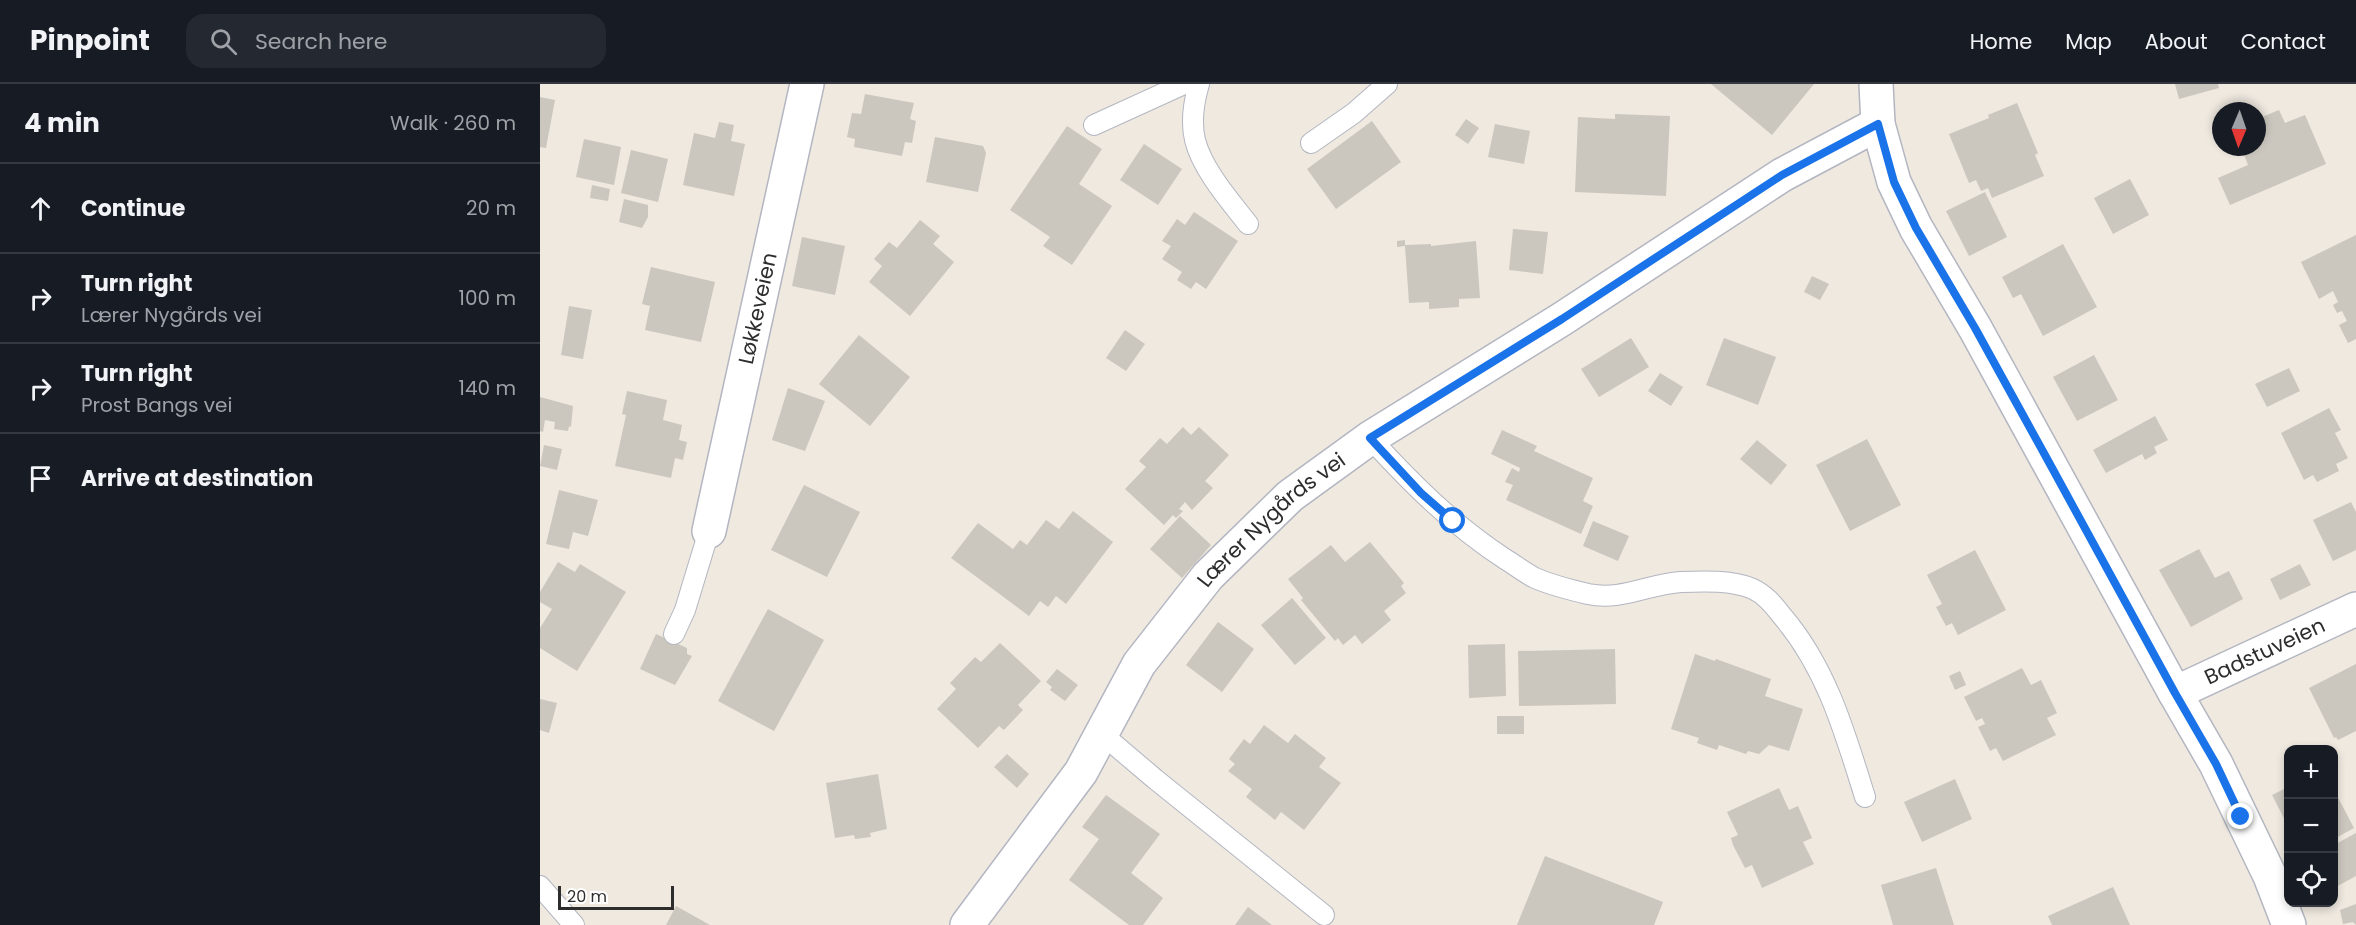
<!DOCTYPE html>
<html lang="en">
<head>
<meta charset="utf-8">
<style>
	body { margin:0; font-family:Poppins,sans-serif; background:#242831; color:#f1f3f6 }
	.controls { position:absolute; right:18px; bottom:18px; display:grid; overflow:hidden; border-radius:12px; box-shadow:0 3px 9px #0003 }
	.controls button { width:54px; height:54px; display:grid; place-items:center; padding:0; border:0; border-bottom:2px solid #363941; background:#171b24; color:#f1f3f6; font:30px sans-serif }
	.compass { position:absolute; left:1672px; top:18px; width:54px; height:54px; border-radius:50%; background:#171b24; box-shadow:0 3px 9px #0003; rotate:182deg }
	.scale { position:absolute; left:18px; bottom:15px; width:116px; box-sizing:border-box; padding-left:6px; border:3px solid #2d2d2d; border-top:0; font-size:16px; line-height:21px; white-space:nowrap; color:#2d2d2d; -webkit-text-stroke:4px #fff; paint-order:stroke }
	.stop { position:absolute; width:18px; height:18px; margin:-14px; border:4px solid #1a73e8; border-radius:50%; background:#fff }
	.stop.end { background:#1a73e8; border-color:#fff; box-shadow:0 2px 6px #0008 }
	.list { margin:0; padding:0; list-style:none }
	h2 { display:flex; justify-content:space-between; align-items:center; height:78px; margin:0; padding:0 24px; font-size:26px }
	h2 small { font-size:20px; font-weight:400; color:#9ea1a6 }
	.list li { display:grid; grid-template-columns:39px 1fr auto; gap:18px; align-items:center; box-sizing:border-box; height:90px; padding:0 24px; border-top:2px solid #363941 }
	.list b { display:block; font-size:22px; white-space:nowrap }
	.list p { margin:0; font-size:20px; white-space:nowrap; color:#9ea1a6 }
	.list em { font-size:20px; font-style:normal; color:#9ea1a6 }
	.icon { flex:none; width:33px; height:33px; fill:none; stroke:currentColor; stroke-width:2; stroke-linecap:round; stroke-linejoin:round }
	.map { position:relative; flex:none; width:1816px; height:841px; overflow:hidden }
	header { display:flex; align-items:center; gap:36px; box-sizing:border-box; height:84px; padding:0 30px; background:#171b24; border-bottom:2px solid #363941 }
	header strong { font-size:28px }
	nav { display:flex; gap:33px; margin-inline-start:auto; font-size:21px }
	.search { width:420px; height:54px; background:#242831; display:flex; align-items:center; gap:15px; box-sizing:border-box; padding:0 21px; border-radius:18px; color:#9ea1a6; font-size:22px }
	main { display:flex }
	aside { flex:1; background:#171b24 }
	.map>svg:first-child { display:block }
	.building { fill:#cbc7be }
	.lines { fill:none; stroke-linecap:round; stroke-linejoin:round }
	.service-casing { stroke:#b3b6c1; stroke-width:22 }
	.minor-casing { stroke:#b3b6c1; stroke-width:36 }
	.service { stroke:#fff; stroke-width:20 }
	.minor { stroke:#fff; stroke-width:33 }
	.route { stroke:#1a73e8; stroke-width:8 }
	.labels { text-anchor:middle; stroke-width:6; stroke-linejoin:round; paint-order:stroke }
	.street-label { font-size:21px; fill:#2d2d2d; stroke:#fff }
</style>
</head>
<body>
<header>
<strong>Pinpoint</strong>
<div class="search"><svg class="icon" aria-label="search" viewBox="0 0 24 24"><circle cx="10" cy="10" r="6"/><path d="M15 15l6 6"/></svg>Search here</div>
<nav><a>Home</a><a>Map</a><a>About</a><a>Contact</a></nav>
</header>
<main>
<aside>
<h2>4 min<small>Walk · 260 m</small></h2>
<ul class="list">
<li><svg class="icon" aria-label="ahead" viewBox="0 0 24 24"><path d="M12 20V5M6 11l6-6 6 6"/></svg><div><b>Continue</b></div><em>20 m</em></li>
<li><svg class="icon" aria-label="right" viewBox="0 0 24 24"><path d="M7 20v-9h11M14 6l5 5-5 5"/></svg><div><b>Turn right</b><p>Lærer Nygårds vei</p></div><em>100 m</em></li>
<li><svg class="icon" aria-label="right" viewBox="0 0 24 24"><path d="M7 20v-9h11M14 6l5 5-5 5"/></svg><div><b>Turn right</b><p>Prost Bangs vei</p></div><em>140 m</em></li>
<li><svg class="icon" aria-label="arrive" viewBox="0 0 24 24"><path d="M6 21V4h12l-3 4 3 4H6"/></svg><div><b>Arrive at destination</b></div></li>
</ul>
</aside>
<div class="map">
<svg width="1816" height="841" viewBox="0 0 1816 841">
	<rect width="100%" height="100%" fill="#efe9e0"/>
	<g class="building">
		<polygon points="1171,0 1274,0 1232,51"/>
		<polygon points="1635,0 1678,0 1679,4 1639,15"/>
		<polygon points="325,10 374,19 370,35 376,37 372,59 365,58 362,72 314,63 315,55 307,53 312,29 321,30"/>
		<polygon points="0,13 15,16 6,64 0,63"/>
		<polygon points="1477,19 1498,69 1495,71 1504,92 1452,114 1448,104 1441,107 1436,96 1429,99 1409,50 1449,34 1448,31"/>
		<polygon points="1739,26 1745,39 1765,31 1786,80 1690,121 1678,94 1708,81 1701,63 1717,63 1717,35"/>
		<polygon points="1075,30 1130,32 1126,112 1035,108 1038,33 1075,35"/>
		<polygon points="926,35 939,44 928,60 915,51"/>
		<polygon points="832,37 861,78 796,125 767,85"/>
		<polygon points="179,38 194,41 191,57 205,60 194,112 143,101 154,49 175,54"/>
		<polygon points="955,40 990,47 984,80 948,73"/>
		<polygon points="527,42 562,65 539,100 572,122 532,181 503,162 510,153 470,126"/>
		<polygon points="395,53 443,62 446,69 438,108 386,98"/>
		<polygon points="44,55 81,63 74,101 36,93"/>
		<polygon points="604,60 642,85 618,121 580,96"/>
		<polygon points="91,66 128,75 118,118 81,109"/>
		<polygon points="1590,95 1609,131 1573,150 1554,114"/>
		<polygon points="52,101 70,105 68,117 50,114"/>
		<polygon points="1445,108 1467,153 1429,172 1406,127"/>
		<polygon points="84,115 108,121 108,133 102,144 79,138"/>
		<polygon points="654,128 698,157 666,205 656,198 651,205 637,196 642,188 622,175 631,162 622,157 637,135 645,141"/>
		<polygon points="380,136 400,152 393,160 414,178 370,232 329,198 342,182 334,175 349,158 357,164"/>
		<polygon points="973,145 1008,148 1003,190 969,186"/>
		<polygon points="1816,151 1816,255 1808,259 1799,241 1807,237 1802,227 1797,229 1793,221 1798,218 1793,207 1779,215 1761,178"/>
		<polygon points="262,153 305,162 295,211 252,202"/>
		<polygon points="865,156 865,161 891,160 891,162 936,157 940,214 919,215 919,223 889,225 889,218 869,219 865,162 857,163 857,157"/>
		<polygon points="1523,160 1557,223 1503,252 1481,210 1473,214 1462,193"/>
		<polygon points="111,183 175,198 161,258 105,246 110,222 102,220"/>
		<polygon points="1272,192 1289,200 1280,216 1264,208"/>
		<polygon points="29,222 52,226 43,275 21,271"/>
		<polygon points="585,246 605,260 586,287 566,274"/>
		<polygon points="319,251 370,293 330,342 279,300"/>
		<polygon points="1091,254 1109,283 1059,313 1041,285"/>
		<polygon points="1184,254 1236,273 1218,321 1166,301"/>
		<polygon points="1554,271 1578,316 1537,337 1513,293"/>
		<polygon points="1749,284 1760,307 1727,323 1715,300"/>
		<polygon points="1120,289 1143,303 1131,322 1108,307"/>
		<polygon points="248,304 285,317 265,367 232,356"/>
		<polygon points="87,307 127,316 123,336 142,341 139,356 147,358 143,376 135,374 131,394 75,382 86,331 82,330"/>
		<polygon points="0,313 33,322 31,343 29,342 28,347 14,345 15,338 5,336 3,348 0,347"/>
		<polygon points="1789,324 1801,346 1795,349 1808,374 1796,380 1799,387 1777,398 1773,391 1764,396 1741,349"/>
		<polygon points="1615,332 1628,356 1614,363 1617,369 1605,376 1602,370 1566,389 1553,366"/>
		<polygon points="643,343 651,351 659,343 689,371 665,397 673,404 652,426 645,418 639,425 643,427 636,434 633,431 624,441 585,405 606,383 599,377 620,354 627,360"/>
		<polygon points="962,346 997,362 994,367 1053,394 1043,417 1053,422 1041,450 966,416 973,401 965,398 972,384 979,388 980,384 951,370"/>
		<polygon points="1327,355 1361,421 1310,447 1276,381"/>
		<polygon points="1217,356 1247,381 1231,401 1200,375"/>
		<polygon points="4,361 22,365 17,386 0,382"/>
		<polygon points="264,401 320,428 287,493 231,466"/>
		<polygon points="19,406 58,416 48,452 33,448 29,465 6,460"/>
		<polygon points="1811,418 1816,428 1816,466 1793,477 1773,436"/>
		<polygon points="533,427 573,458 526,520 516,512 508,523 500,517 489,532 411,474 438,439 473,465 480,456 487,461 506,436 519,445"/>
		<polygon points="640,432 671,461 642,494 610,465"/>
		<polygon points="1053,437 1089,452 1078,477 1043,462"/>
		<polygon points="830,458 864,499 861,502 866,509 844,527 851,536 822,560 815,551 803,561 798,554 795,557 761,516 763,514 748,495 791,461 805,478"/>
		<polygon points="1659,465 1675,494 1689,487 1703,515 1651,543 1619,486"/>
		<polygon points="1435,466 1466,526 1418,551 1412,539 1406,542 1396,523 1402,520 1387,491"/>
		<polygon points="18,478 35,488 40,480 86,508 37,587 0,564 0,544 12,525 0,518 0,508"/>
		<polygon points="1760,480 1771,501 1740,516 1730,495"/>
		<polygon points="752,514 786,554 755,581 721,541"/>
		<polygon points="228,525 284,556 234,647 178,617"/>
		<polygon points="678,538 714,565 682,608 646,581"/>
		<polygon points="116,550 147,564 147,570 152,572 135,601 100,585"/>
		<polygon points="460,559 501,597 478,621 483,626 464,646 459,642 438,664 397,625 416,605 410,599 435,573 441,578"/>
		<polygon points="965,560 966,612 929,614 928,561"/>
		<polygon points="1075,565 1076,620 979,622 978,567"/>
		<polygon points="1155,570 1175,577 1176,575 1231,595 1225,612 1263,625 1249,667 1229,661 1219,670 1208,667 1206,670 1179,661 1177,666 1157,659 1159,654 1131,645"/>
		<polygon points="1816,580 1816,647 1798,656 1796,653 1794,654 1769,604"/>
		<polygon points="1482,584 1491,601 1501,596 1517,629 1507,634 1516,651 1463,677 1456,664 1450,667 1438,643 1445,640 1442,634 1436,637 1424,613"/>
		<polygon points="517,585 538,601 525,617 510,606 512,603 506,598"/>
		<polygon points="1420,587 1426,601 1415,606 1409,592"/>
		<polygon points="0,615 17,619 9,649 0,646"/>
		<rect x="957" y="632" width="27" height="18"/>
		<polygon points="724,641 748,659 755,650 786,674 779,683 801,699 764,746 741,728 735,736 706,713 712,705 688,687 695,680 689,675 704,655 710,660"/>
		<polygon points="467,670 489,690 477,704 454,683"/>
		<polygon points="338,690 347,745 330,749 331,753 315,755 314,751 295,754 286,699"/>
		<polygon points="1415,695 1432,735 1382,758 1364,718"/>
		<polygon points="1748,703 1748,742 1732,711"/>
		<polygon points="1239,704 1249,726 1258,722 1272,754 1263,758 1274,780 1222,804 1212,781 1205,784 1193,761 1191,754 1198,751 1187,728"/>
		<polygon points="1794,706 1814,744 1794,755"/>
		<polygon points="566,711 620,750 591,789 623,814 603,841 589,841 529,796 559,755 542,743"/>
		<polygon points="1816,749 1816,792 1794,804 1794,761"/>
		<polygon points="1005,772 1123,818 1114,841 977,841"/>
		<polygon points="1396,784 1414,841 1353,841 1341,801"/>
		<polygon points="1573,803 1590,841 1512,841 1508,832"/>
		<polygon points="1816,820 1816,841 1813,838 1803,840 1800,826"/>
		<polygon points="136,822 170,841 126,841"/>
		<polygon points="708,823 732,841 695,841"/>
	</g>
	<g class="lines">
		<g class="service-casing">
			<g id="service">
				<path d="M659 0C654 17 651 39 655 56 662 85 690 117 708 140"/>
				<polyline points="554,41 644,0"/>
				<polyline points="771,59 814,29 847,0"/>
				<path d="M830 354C871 399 913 441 965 475 975 481 985 489 995 494 1011 501 1031 506 1048 510 1082 517 1108 500 1141 498 1163 497 1193 496 1213 505 1226 511 1234 522 1243 533 1287 585 1305 649 1325 713"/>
				<polyline points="134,550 145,526 169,447"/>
				<polyline points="562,650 615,695 784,831"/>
				<polyline points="0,802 34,841"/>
			</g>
		</g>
		<g class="minor-casing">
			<g id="minor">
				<polyline points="1336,0 1338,40 1354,98 1376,144 1435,244 1635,609 1676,680 1730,792 1749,841"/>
				<path id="s1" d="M169 447 267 0"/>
				<path id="s2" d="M1635 609 1816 525"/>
				<path id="s3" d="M427 841 541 688 599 580 668 492 750 412 830 354 1022 235 1242 91 1338 40"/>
			</g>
		</g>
		<use href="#service" class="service"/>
		<use href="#minor" class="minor"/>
	</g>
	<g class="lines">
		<polyline class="route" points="913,437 881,409 830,354 1022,235 1242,91 1338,40 1354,98 1376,144 1435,244 1511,382 1635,609 1676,680 1701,733"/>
	</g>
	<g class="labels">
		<g class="street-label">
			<text dy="7" stroke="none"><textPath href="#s1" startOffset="228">Løkkeveien</textPath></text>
			<text dy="7" stroke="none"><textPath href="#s3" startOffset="510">Lærer Nygårds vei</textPath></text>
			<text dy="7" stroke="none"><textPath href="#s2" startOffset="99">Badstuveien</textPath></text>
		</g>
	</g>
</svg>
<div class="controls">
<button>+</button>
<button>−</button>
<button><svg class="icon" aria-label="locate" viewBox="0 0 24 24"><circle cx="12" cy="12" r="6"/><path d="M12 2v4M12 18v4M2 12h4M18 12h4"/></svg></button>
</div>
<svg class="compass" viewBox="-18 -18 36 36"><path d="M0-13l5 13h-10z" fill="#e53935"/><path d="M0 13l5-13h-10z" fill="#9ea1a6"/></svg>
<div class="scale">20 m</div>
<div class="stop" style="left:913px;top:437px"></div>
<div class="stop end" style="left:1701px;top:733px"></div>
</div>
</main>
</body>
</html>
